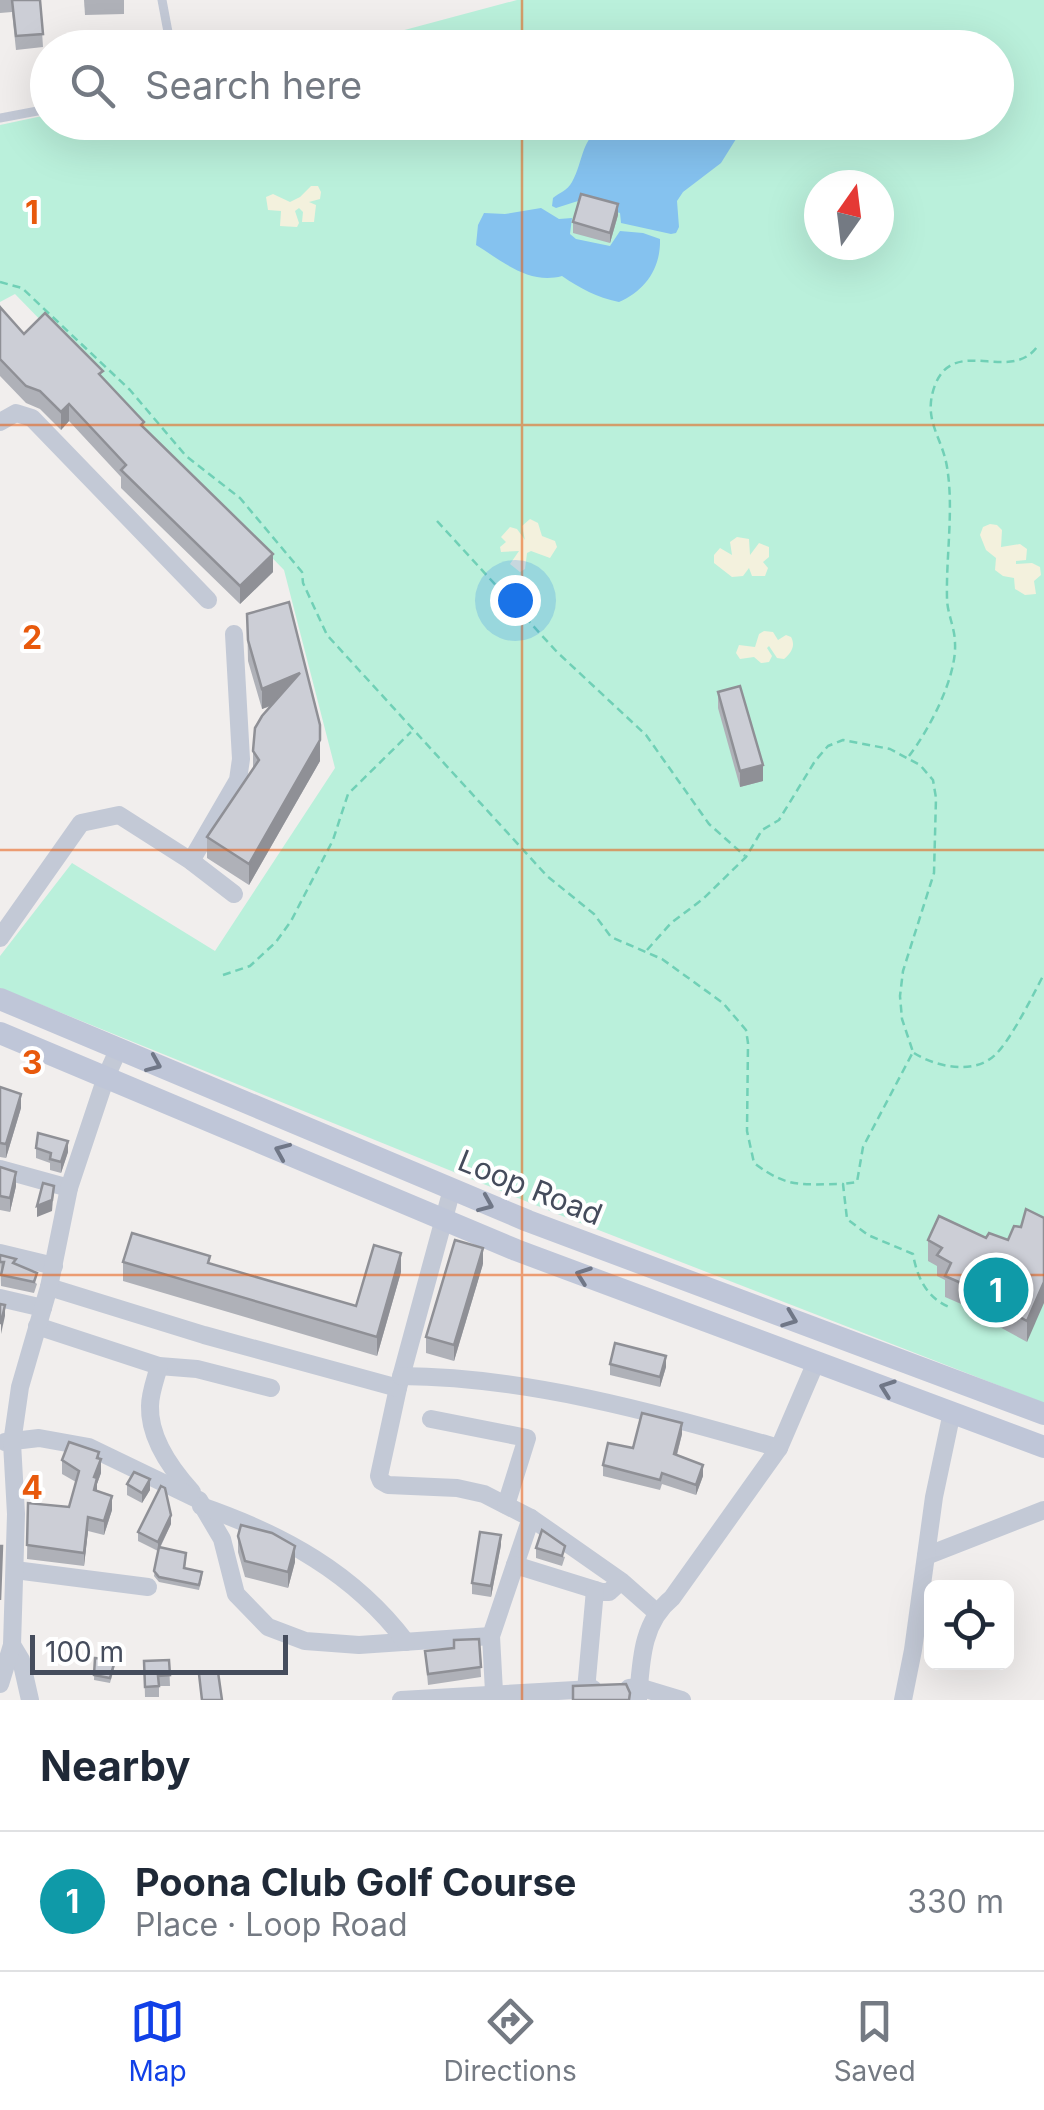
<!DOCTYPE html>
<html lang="en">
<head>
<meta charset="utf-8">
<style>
	body { margin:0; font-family:Inter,sans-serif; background:#f2f2f3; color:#1f2937 }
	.controls { position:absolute; right:30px; bottom:30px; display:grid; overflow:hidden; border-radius:15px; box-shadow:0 10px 40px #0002 }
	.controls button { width:90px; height:90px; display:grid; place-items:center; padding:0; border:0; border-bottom:2px solid #e0e1e3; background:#fff; color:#1f2937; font:50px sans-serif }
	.compass { position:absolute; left:804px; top:170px; width:90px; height:90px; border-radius:50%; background:#fff; box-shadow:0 10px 40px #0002; rotate:14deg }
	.scale { position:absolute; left:30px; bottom:25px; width:258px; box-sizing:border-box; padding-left:10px; border:5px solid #454c5c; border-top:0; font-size:28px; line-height:35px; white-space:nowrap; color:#454c5c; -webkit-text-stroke:8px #fff; paint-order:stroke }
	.you { position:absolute; left:515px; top:600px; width:35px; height:35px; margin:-25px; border:8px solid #fff; border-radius:50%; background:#1a73e8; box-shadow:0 0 0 15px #1a73e833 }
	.badge { display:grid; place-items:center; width:65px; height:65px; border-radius:50%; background:#1140e7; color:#fff; font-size:32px; font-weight:700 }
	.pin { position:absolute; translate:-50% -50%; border:5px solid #fff; box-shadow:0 2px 10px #0006 }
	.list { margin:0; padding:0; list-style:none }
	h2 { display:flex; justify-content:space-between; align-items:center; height:130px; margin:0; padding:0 40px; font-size:42px }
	h2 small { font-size:32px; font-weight:400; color:#747a83 }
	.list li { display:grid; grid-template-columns:65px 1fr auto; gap:30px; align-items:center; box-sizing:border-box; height:140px; padding:0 40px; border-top:2px solid #e0e1e3 }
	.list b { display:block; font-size:38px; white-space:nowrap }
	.list p { margin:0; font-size:32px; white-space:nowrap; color:#747a83 }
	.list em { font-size:32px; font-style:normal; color:#747a83 }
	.icon { flex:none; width:55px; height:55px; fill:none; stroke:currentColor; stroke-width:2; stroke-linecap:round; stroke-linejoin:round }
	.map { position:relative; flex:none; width:1044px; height:1700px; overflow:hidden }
	.search { position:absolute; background:#fff; box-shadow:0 10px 40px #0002; left:30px; right:30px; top:30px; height:110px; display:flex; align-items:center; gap:25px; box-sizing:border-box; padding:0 35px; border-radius:55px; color:#747a83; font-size:38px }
	.sheet { height:270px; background:#fff }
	nav { display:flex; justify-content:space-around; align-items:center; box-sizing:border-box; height:140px; border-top:2px solid #e0e1e3; background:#fff; font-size:28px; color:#747a83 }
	nav a { display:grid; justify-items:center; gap:5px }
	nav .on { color:#1140e7 }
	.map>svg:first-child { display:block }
	.green { fill:#baf0db; fill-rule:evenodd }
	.sand { fill:#f3f1dd }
	.water { fill:#85c2ef }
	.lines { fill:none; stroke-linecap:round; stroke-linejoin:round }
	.path { stroke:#70d0b6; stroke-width:2.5; stroke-dasharray:8 5; stroke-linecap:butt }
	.service { stroke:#c3c9d6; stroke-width:9 }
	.minor { stroke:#c3c9d6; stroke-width:18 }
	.secondary { stroke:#bfc6d8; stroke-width:22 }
	.wall { fill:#afb1b8 }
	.shaded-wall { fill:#8f9096 }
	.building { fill:#ccced6; stroke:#8f9096; stroke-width:2.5 }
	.oneway { stroke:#707787 }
	.grid { fill:none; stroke:#e8590c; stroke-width:2.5; stroke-opacity:0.55 }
	.labels { text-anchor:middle; stroke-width:8; stroke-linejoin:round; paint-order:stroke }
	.street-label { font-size:30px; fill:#454c5c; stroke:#fff }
	.grid-label { font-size:32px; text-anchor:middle; font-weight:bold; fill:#e8590c; stroke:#fff; stroke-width:8; stroke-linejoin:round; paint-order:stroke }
</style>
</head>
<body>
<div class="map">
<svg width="1044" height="1700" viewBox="0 0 1044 1700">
	<rect width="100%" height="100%" fill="#f1eeed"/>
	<path class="green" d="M517 0H1044V1403L565 1217 0 988V956L72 863 215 951 335 768 284 570 15 294 0 302V125L47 115 48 122H996V48L341 47ZM819 185H879V245H819Z"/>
	<g class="sand">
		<polygon points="311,186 318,186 321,192 320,199 309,202 316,205 314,222 302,222 303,212 299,208 295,211 299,223 297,227 280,226 281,211 268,210 266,197 273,194 290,202 300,197"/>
		<polygon points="530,519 538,523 542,536 555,541 557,547 550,558 531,551 527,553 525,569 520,572 510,564 519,551 501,552 500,547 506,542 501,537 510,527 517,529 525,540 522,526"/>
		<polygon points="990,524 997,525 1002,530 1001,547 1020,544 1027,549 1026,560 1016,561 1016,564 1032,563 1040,567 1041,575 1034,581 1036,594 1025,595 1015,589 1014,578 1003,576 995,570 996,558 986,550 980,535 983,527"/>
		<polygon points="737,537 749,539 750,555 759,543 769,547 769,557 763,562 768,568 765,576 752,576 749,568 743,576 732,577 714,563 714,555 720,548 732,555 730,542"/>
		<path d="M764 631 773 632 778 640 786 635 791 637C796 646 791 653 784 659L777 658 769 646 767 648 772 656 769 662 761 663 754 657 740 659 736 653 739 645 755 647 759 634Z"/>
	</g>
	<g class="water">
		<path d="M652 123H746L721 163 683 192 677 201 679 227 676 233 671 234 621 223 620 213 578 201 556 208 552 206 553 198C560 192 567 191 572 182 584 161 580 138 605 126L635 131Z"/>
		<path d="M541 208 559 219 572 218 570 234 576 239 610 246 620 231 643 233 660 239C661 268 645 291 619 302 596 297 581 289 562 276 529 285 502 261 476 245L478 225 484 213 505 214Z"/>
	</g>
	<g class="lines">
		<g class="path">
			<path d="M0 282 22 288 130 390 186 456 240 498 302 572 303 583 327 635 547 876 594 914 611 937 662 959 723 1003 746 1030 748 1043 747 1131 754 1163C788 1189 802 1184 843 1184L847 1219 868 1235 913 1254C917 1277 926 1297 949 1307"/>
			<polyline points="437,521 557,652 646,735 709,824 745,856"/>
			<path d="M909 756C929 730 957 677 955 643 955 628 947 613 947 598 946 555 954 509 947 467 942 436 922 420 935 385 955 334 1013 386 1039 344"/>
			<polyline points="647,950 671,923 703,899 746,857 762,830 779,820 815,761 828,746 843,740 890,749 920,765 933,780 936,798 934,873 903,971 900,996 902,1019 913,1052 863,1147 857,1182 843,1184"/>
			<polyline points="223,975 250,966 276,942 291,921 333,840 348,794 411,732"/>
			<path d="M914 1053C936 1067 974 1075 995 1055 1011 1040 1033 995 1044 974"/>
		</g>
		<g class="service">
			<polyline points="162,0 171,48"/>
			<polyline points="0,118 48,109"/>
		</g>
		<g class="minor">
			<polyline points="0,422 16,413 32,418 208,600"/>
			<polyline points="191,861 238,780 241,759 234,634"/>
			<polyline points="0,938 81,823 119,815 191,861 234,894"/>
			<polyline points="0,1169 69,1188"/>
			<polyline points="452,1189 398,1388 379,1476 381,1481 388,1485 457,1488 484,1494 531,1518"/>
			<polyline points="0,1253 54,1266"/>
			<polyline points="49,1287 204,1335 398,1388"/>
			<polyline points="0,1298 43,1308"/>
			<polyline points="37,1326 159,1366 197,1369 271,1388"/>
			<path d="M159 1366C156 1378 150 1393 150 1406 149 1438 172 1470 192 1492"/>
			<path d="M401 1376C531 1377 655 1413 779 1448"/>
			<polyline points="431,1419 527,1438 506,1505"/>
			<polyline points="5,1442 39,1438 89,1447 199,1500 222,1539 236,1594 268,1627 305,1641 359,1645 491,1636"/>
			<path d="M201 1506C282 1534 354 1573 406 1642"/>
			<polyline points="926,1556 1044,1510"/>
			<polyline points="15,1570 148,1587"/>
			<polyline points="621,1581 609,1592 602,1592 515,1565 531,1518 621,1581 655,1611"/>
			<polyline points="12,1645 21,1660 30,1700"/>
			<polyline points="0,1684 12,1645 16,1514 12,1443 20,1387 49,1287 69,1188 106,1077 119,1048"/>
			<polyline points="629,1688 639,1687 682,1700"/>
			<polyline points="586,1690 595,1590"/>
			<polyline points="494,1692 491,1636 515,1565"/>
			<polyline points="401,1700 593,1689"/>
			<path d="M638 1700C641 1663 641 1623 672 1598L779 1448 816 1362"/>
			<polyline points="903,1700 913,1650 934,1497 952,1412"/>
		</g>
		<g class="secondary">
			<polyline points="0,999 528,1221 1044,1414"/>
			<polyline points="0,1033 516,1250 1044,1447"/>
		</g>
	</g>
	<g class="wall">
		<polygon points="0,0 40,0 43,47 16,50 12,12 0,13"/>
		<polygon points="84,0 124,0 124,14 85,15"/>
		<polygon points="618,215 610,243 573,233 573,222"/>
		<polygon points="0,307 24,334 103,378 144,428 273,572 240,604 121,488 121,477 69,421 61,430 40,409 26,403 0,376"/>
		<polygon points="247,614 320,761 249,885 207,858 207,837 253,769 253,751 271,706 262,709 248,661"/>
		<polygon points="718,692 763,781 740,787 718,708"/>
		<polygon points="0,1087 21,1108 6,1158 0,1157"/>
		<polygon points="36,1148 68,1152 61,1173 50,1170 50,1163 36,1158"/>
		<polygon points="0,1167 16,1186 10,1212 0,1210"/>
		<polygon points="1044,1218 1027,1342 996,1325 996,1319 945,1297 945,1280 937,1276 937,1266 928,1261 928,1240 986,1238 1008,1240 1021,1227"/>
		<polygon points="0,1255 16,1265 37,1284 34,1293 1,1286"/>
		<polygon points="123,1262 356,1306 401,1272 377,1356 123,1281"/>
		<polygon points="483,1264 454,1361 426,1353 426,1337"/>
		<polygon points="610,1364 666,1367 660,1387 610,1375"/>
		<polygon points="682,1434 677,1455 703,1476 696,1495 662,1484 660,1490 603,1476 603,1465 633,1448"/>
		<polygon points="99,1458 101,1473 97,1484 97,1491 112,1510 104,1535 88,1531 84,1566 27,1559 28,1503 69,1507 76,1482 62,1474 62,1460"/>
		<polygon points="127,1484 150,1490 142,1503 127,1495"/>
		<polygon points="171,1524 160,1548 186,1558 185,1568 202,1577 199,1590 159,1582 154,1576 158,1551 138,1541 138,1532"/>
		<polygon points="238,1536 295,1562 288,1588 245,1577 238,1552"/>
		<polygon points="501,1545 491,1597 472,1594 472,1583"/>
		<polygon points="536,1548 565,1557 562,1566 536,1558"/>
		<polygon points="479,1639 481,1677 428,1685 425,1651 454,1648"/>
		<polygon points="95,1658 115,1665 110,1683 94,1680"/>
		<polygon points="169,1660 170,1686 159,1686 159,1697 145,1697 144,1661"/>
	</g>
	<g class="shaded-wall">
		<polygon points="618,204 618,215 610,243 610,233"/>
		<polygon points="69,404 69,421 61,430 61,412"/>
		<polygon points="273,554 273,572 240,604 240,586"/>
		<polygon points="300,673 300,694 262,709 262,689"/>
		<polygon points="320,740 320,761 249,885 249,864"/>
		<polygon points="763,765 763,781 740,787 740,771"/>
		<polygon points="21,1094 21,1108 6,1158 6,1144"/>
		<polygon points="68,1141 68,1152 61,1173 61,1162"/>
		<polygon points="16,1172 16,1186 10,1212 10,1198"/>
		<polygon points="54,1186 52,1211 37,1217 37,1206"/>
		<polygon points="483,1248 483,1264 454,1361 454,1345"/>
		<polygon points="401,1253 401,1272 377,1356 377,1337"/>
		<polygon points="1044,1282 1044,1303 1027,1342 1027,1321"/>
		<polygon points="5,1305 5,1316 1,1334 1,1323"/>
		<polygon points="666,1356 666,1367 660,1387 660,1377"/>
		<polygon points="682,1423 682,1434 674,1465 674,1454"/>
		<polygon points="99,1452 99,1465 101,1459 101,1473 97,1484 97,1492 94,1504 94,1477"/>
		<polygon points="703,1465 703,1476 696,1495 696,1485"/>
		<polygon points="150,1479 150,1490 142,1503 142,1493"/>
		<polygon points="112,1496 112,1510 104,1535 104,1521"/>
		<polygon points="171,1515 171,1524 158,1551 158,1542"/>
		<polygon points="88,1517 88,1531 84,1566 84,1553"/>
		<polygon points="501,1535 501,1545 491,1597 491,1586"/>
		<polygon points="295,1546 295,1562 288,1588 288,1572"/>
	</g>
	<g class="building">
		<polygon points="12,0 40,0 43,34 16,36"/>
		<polygon points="581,194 618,204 610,233 573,222"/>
		<polygon points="0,307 24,334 45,313 103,371 99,374 144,422 141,425 273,554 240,586 121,470 126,465 69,404 61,412 40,391 26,386 0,359"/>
		<polygon points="289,602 320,725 320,740 249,864 207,837 259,760 253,751 255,728 262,716 300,673 262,689 248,640 247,614"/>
		<polygon points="740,686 763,765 740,771 718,692"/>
		<polygon points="0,1087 21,1094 6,1144 0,1143"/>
		<polygon points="38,1133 68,1141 61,1162 50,1159 51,1153 36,1148"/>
		<polygon points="0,1167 16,1172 10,1198 0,1196"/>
		<polygon points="43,1183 54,1186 52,1200 37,1206"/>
		<polygon points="1026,1209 1044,1218 1044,1282 1027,1321 996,1304 998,1299 945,1276 951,1263 937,1255 942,1248 928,1240 939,1216 986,1238 989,1233 1008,1240 1014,1226 1021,1227"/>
		<polygon points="132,1233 210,1256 208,1263 356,1306 374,1245 401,1253 377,1337 123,1262"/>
		<polygon points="455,1240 483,1248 454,1345 426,1337"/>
		<polygon points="0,1255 16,1259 13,1263 37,1273 34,1282 1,1275 4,1262 0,1262"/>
		<polygon points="0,1304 5,1305 1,1323 0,1323"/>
		<polygon points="615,1343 666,1356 660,1377 610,1364"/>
		<polygon points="642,1413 682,1423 674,1454 703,1465 696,1485 662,1473 660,1480 603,1465 608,1443 633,1448"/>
		<polygon points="69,1442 99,1452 97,1458 101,1459 94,1477 97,1478 94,1490 112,1496 104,1521 88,1517 84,1553 27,1545 28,1503 69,1507 79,1471 62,1460"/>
		<polygon points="134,1472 150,1479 142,1493 127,1484"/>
		<polygon points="161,1486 165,1488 171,1515 158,1542 138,1532"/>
		<polygon points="241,1525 272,1533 295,1546 288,1572 245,1561 238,1536"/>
		<polygon points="542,1530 565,1546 562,1556 536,1548"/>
		<polygon points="480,1532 501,1535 491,1586 472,1583"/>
		<polygon points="0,1546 2,1546 0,1600"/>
		<polygon points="159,1547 186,1553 184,1568 202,1572 199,1585 159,1577 154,1571"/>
		<polygon points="479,1639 481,1667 428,1674 425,1651 454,1648 454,1640"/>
		<polygon points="95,1658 115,1660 110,1678 94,1675"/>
		<polygon points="169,1660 170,1675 158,1676 159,1686 145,1687 144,1661"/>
		<polygon points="218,1672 222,1700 202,1700 199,1674"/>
		<polygon points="626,1684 630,1693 629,1700 573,1700 573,1686"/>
	</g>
	<defs><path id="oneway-chevron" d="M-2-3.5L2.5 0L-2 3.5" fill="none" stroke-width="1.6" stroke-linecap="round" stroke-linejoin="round" transform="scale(2.5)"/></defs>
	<g class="oneway">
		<use href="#oneway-chevron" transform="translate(154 1064) rotate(23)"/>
		<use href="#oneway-chevron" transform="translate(282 1151) rotate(-157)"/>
		<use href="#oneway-chevron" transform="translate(486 1204) rotate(23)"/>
		<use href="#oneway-chevron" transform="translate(583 1275) rotate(-160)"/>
		<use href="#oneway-chevron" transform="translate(790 1319) rotate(21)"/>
		<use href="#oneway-chevron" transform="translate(887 1388) rotate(-160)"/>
	</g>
	<path class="grid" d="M522 0V48M522 122V1700M0 425H1044M0 850H1044M0 1275H1044"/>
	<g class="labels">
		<g class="street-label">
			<text transform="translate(530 1188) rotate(22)" y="10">Loop Road</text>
		</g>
	</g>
	<g class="grid-label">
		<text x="32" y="224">1</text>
		<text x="32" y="649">2</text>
		<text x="32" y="1074">3</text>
		<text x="32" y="1499">4</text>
	</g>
</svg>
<div class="controls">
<button><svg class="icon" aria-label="locate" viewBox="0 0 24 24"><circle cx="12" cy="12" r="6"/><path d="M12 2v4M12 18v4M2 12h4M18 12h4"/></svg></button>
</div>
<svg class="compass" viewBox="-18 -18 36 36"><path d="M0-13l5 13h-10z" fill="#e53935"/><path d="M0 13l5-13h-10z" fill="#747a83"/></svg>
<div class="scale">100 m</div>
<div class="you"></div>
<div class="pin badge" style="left:996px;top:1290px;background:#0f9aa8">1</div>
<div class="search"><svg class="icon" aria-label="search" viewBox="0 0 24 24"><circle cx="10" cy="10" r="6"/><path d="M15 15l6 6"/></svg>Search here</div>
</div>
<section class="sheet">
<h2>Nearby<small></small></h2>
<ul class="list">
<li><span class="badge" style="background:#0f9aa8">1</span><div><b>Poona Club Golf Course</b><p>Place · Loop Road</p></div><em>330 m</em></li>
</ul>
</section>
<nav>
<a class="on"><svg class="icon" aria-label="map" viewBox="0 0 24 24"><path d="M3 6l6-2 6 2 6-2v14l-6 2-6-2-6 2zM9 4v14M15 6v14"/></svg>Map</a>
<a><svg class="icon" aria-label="directions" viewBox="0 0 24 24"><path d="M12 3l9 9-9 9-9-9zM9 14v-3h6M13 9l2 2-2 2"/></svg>Directions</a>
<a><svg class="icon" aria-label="saved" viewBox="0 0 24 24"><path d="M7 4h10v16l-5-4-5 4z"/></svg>Saved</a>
</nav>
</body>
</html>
